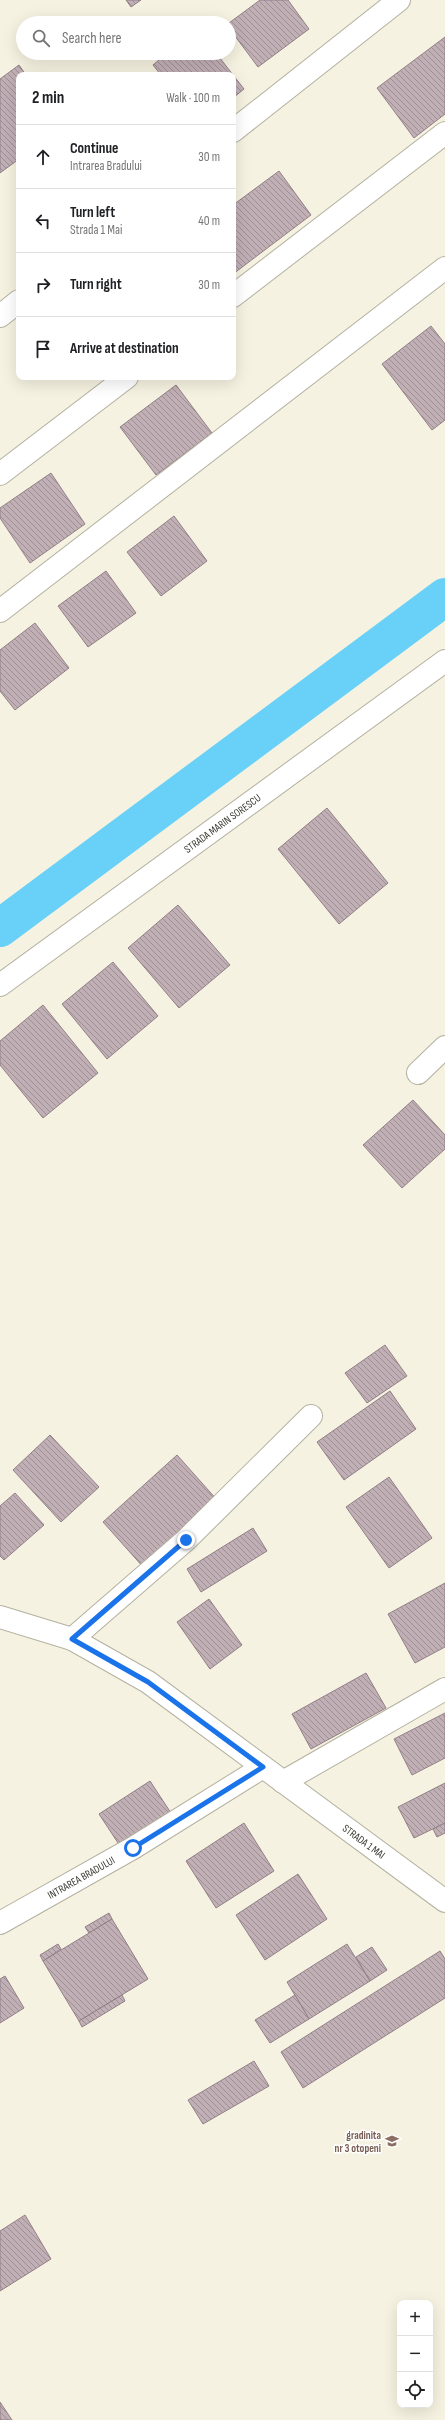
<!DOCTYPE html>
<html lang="en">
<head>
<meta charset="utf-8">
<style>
	body { margin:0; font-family:"Sofia Sans Condensed",sans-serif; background:#f6f6f6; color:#202124 }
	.controls { position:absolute; right:12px; bottom:12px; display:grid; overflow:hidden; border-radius:8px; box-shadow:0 4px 16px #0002 }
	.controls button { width:36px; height:36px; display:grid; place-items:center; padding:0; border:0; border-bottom:1px solid #e0e0e0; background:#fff; color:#202124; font:20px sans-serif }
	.stop { position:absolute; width:12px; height:12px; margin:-9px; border:3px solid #1a73e8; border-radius:50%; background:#fff }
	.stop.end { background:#1a73e8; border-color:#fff; box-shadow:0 1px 4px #0008 }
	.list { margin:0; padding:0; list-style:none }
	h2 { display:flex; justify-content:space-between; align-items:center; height:52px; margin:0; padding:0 16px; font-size:17px }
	h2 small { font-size:13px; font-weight:400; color:#757577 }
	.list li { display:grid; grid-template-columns:26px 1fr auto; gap:12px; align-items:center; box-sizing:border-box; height:64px; padding:0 16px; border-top:1px solid #e0e0e0 }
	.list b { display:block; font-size:15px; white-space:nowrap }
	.list p { margin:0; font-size:13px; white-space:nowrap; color:#757577 }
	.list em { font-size:13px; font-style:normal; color:#757577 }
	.icon { flex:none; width:22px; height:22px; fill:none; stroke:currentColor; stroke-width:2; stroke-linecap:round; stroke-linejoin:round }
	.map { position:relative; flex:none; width:445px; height:2420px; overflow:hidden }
	.search { position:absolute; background:#fff; box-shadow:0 4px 16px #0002; left:16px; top:16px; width:220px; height:44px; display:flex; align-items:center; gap:10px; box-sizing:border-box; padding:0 14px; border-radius:22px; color:#757577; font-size:15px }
	.panel { position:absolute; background:#fff; box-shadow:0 4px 16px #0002; left:16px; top:72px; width:220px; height:308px; border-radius:8px }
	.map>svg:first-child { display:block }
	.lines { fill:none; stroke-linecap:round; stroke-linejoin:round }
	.canal { stroke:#69d1f7; stroke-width:38 }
	.building { fill:url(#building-back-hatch); stroke:#928087 }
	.minor-casing { stroke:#b4b1a0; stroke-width:24 }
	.tertiary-casing { stroke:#b4b1a0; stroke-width:24 }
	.minor { stroke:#fff; stroke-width:22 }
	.tertiary { stroke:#fff; stroke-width:22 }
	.route { stroke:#1a73e8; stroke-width:5 }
	.labels { text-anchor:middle; stroke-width:3; stroke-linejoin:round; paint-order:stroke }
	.street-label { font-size:11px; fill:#3a3932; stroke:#fff }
	.education-label { font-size:11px; font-weight:bold; fill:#785e54; stroke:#fff; text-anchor:end }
</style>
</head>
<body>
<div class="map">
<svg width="445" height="2420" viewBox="0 0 445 2420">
	<defs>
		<pattern id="building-back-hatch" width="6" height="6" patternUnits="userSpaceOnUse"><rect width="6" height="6" fill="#c1afb6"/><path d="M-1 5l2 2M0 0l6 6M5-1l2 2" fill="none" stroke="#9e8f95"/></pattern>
	</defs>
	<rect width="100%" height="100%" fill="#f6f2e1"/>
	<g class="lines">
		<polyline class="canal" points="0,928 445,597"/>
	</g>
	<g class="building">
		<polygon points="126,0 141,0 131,7"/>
		<polygon points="260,0 288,0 309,29 258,67 229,28 229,23"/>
		<polygon points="445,37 445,114 414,138 377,88"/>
		<polygon points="167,53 216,53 244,89 233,98 233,75 161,75 153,65"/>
		<polygon points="19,65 26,75 19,75 19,159 0,173 0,79"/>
		<polygon points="279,171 311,215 233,274 233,205"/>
		<polygon points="431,326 445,344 445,420 432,430 382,364"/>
		<polygon points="176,385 212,433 156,475 120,427"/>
		<polygon points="51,473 85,524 30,563 0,518 0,508"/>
		<polygon points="174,516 207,561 161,596 127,552"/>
		<polygon points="106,571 136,613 88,647 58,606"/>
		<polygon points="35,623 69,668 15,710 0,691 0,650"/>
		<polygon points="327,808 388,883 339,924 278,849"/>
		<polygon points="178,905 230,965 179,1008 128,948"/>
		<polygon points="113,962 158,1016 107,1059 62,1004"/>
		<polygon points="43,1005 98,1073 43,1118 0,1065 0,1041"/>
		<polygon points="413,1100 445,1135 445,1149 402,1188 363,1145"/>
		<polygon points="385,1345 407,1376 367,1403 345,1373"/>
		<polygon points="390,1391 416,1429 344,1480 317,1442"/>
		<polygon points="50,1435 99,1487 61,1522 13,1470"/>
		<polygon points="177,1455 218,1501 144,1568 103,1522"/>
		<polygon points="389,1477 432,1538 389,1568 346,1507"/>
		<polygon points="15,1493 44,1525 4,1560 0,1556 0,1506"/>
		<polygon points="253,1528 267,1551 201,1592 187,1569"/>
		<polygon points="445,1583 445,1647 415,1663 388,1614"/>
		<polygon points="209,1599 242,1645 210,1669 177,1622"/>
		<polygon points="366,1673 386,1708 311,1749 292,1714"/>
		<polygon points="445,1713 445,1758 412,1775 394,1739"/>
		<polygon points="150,1781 171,1813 120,1846 99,1814"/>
		<polygon points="445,1783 445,1823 414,1838 398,1807"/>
		<polygon points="244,1823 274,1871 216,1908 186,1861"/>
		<polygon points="445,1823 445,1833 437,1837 433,1829"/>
		<polygon points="298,1874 327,1919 265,1960 236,1915"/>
		<polygon points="109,1913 112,1919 89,1933 85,1927"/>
		<polygon points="112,1919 148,1979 79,2021 43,1961"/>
		<polygon points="58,1944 61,1949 43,1961 40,1955"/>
		<polygon points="347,1944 370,1981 309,2019 287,1982"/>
		<polygon points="372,1947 387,1970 370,1981 356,1957"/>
		<polygon points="440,1951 445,1959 445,1998 303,2088 281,2052"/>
		<polygon points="5,1976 24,2008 0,2023 0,1979"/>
		<polygon points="122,1995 125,2001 82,2027 79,2021"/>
		<polygon points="295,1995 309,2019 270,2043 255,2020"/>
		<polygon points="254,2061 269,2086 203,2124 188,2100"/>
		<polygon points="25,2215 51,2259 0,2291 0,2231"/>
		<polygon points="0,2402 12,2420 0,2420"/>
	</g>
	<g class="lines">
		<g class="minor-casing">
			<g id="minor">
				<polyline points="233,131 399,0"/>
				<polyline points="233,296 445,133"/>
				<polyline points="0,316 19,301"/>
				<polyline points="0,474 127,377"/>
				<polyline points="0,611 445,268"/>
				<path id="s1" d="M0 985 445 661"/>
				<polyline points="418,1073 445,1047"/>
				<polyline points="72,1639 186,1540 311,1416"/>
				<polyline points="283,1782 445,1689"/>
				<path id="s2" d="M0 1923 133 1848 263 1767"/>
			</g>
		</g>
		<g class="tertiary-casing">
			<g id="tertiary">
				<path id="s3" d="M0 1617 72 1639 148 1682 445 1901"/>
			</g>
		</g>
		<use href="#minor" class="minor"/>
		<use href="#tertiary" class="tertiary"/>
	</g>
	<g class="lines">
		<polyline class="route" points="133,1848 263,1767 148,1682 72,1639 186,1540"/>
	</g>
	<defs>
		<g id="school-bare" transform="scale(1.08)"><path d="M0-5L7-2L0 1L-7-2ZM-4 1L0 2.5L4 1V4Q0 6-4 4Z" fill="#8d6e63" stroke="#fff" stroke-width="2.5" paint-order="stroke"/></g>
	</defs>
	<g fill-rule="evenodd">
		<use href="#school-bare" x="392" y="2141"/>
	</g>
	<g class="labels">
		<g class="street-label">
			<text dy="4" stroke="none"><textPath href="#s1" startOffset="275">STRADA MARIN SORESCU</textPath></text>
			<text dy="4" stroke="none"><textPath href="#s3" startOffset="431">STRADA 1 MAI</textPath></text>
			<text dy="4" stroke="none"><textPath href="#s2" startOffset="93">INTRAREA BRADULUI</textPath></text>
		</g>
		<g class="education-label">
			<text x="381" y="2139">gradinita<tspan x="381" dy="13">nr 3 otopeni</tspan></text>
		</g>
	</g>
</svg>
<div class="controls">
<button>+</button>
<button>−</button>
<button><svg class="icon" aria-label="locate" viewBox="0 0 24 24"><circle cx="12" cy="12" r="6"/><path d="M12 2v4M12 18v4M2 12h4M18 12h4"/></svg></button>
</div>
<div class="stop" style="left:133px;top:1848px"></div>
<div class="stop end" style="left:186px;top:1540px"></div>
<div class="search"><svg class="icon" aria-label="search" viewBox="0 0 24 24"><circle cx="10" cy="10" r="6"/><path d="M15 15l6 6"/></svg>Search here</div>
<section class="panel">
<h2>2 min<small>Walk · 100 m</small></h2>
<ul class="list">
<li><svg class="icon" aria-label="ahead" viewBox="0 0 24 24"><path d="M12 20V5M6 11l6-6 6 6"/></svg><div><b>Continue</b><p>Intrarea Bradului</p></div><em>30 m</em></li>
<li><svg class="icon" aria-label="left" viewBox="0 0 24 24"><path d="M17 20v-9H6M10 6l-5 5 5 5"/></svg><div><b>Turn left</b><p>Strada 1 Mai</p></div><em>40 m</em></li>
<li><svg class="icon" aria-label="right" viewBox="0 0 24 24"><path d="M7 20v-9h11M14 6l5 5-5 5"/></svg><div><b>Turn right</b></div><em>30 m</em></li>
<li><svg class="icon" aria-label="arrive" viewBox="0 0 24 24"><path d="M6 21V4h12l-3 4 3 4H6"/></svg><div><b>Arrive at destination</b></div></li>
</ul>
</section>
</div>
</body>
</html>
